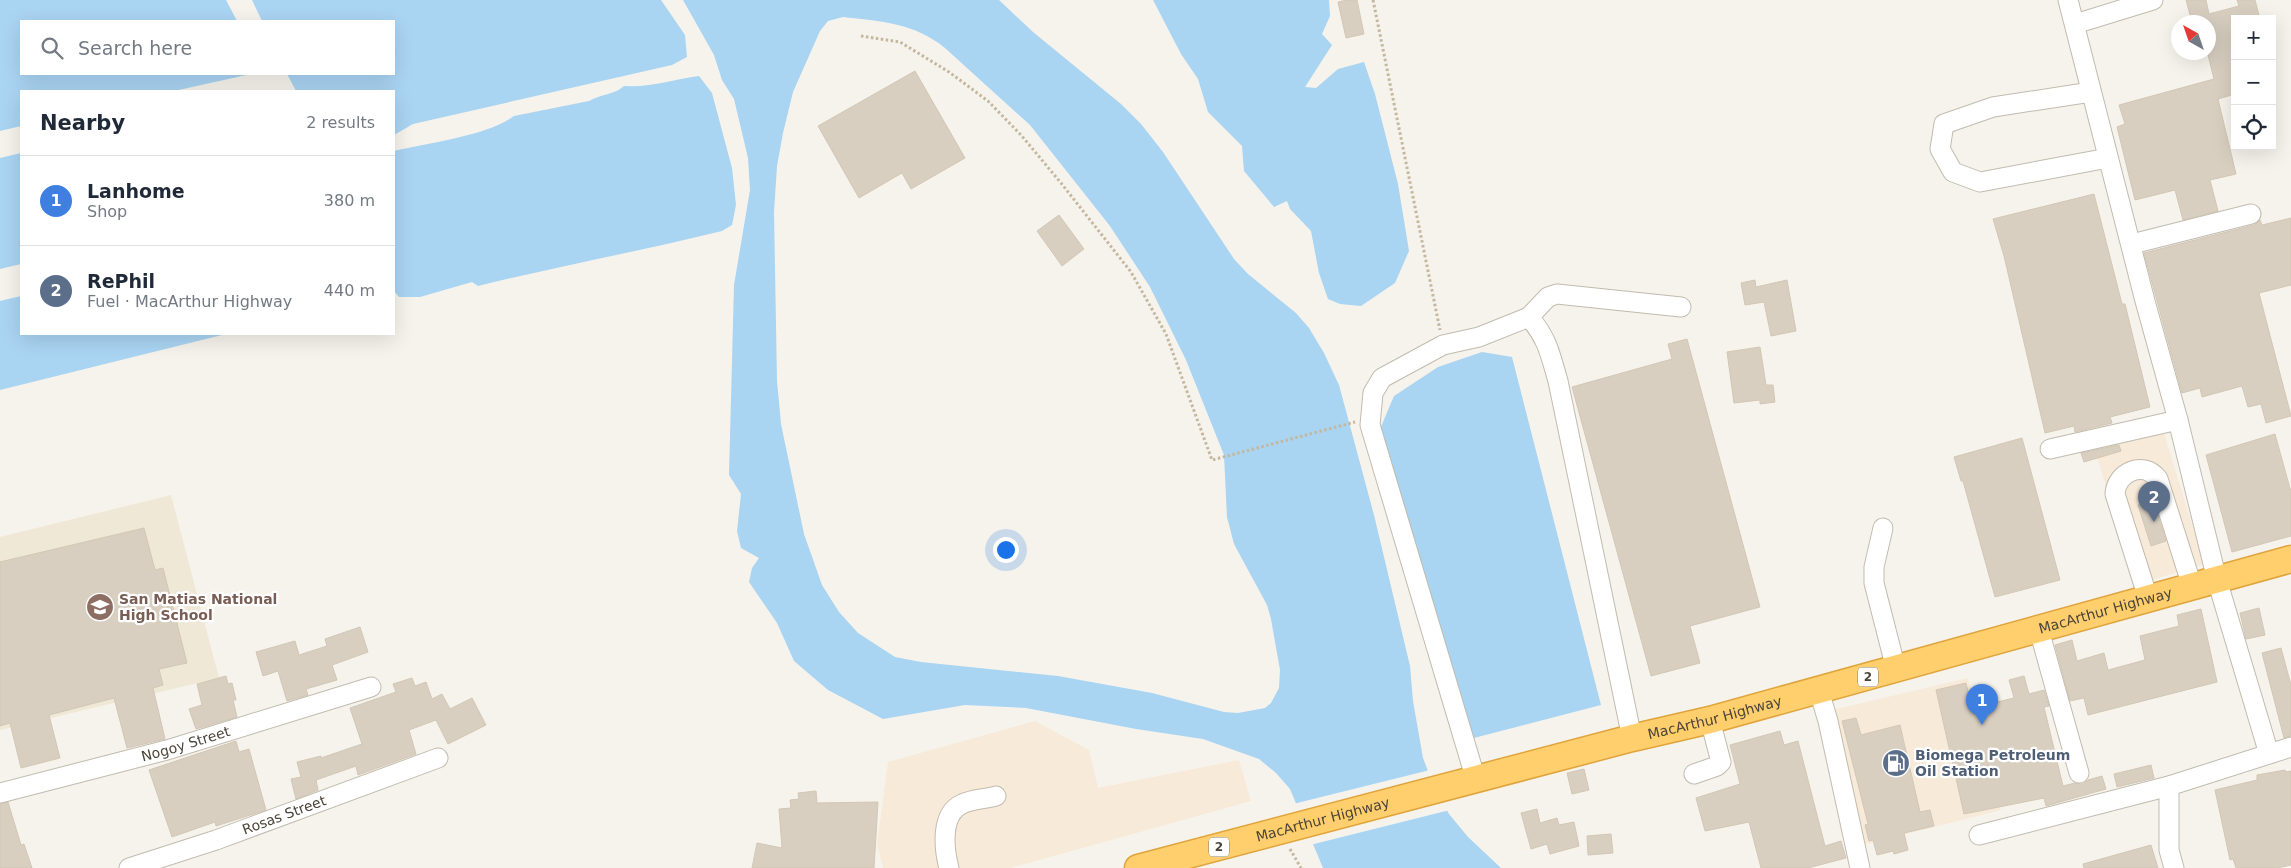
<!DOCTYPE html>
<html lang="en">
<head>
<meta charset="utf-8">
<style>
	body { margin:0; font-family:"DejaVu Sans",sans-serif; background:#f2f2f3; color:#1f2937 }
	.controls { position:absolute; right:15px; top:15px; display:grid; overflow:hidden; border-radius:0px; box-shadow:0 5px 20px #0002 }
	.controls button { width:45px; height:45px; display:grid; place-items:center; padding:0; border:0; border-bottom:1px solid #e0e1e3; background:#fff; color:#1f2937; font:25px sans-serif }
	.compass { position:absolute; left:2171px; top:15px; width:45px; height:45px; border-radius:50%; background:#fff; box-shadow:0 5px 20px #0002; rotate:320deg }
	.you { position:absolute; left:1005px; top:549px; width:18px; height:18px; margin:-12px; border:4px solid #fff; border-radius:50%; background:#1a73e8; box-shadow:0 0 0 8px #1a73e833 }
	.badge { display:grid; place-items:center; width:32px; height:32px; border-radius:50%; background:#fc3f1d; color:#fff; font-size:16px; font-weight:700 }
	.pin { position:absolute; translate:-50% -41px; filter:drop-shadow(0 1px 2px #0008) }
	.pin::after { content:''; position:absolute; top:26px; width:18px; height:15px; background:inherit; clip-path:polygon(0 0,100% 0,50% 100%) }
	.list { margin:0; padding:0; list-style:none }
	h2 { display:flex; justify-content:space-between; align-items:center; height:65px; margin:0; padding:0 20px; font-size:21px }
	h2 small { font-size:16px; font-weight:400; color:#747a83 }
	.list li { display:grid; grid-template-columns:32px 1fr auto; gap:15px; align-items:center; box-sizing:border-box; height:90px; padding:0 20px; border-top:1px solid #e0e1e3 }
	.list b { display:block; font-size:19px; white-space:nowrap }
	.list p { margin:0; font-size:16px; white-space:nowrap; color:#747a83 }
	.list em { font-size:16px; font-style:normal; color:#747a83 }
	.icon { flex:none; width:28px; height:28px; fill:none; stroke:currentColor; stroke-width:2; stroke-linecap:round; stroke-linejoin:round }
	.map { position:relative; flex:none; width:2291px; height:868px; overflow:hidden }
	.search { position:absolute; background:#fff; box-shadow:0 5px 20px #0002; left:20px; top:20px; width:375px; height:55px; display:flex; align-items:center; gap:12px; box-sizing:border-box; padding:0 18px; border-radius:0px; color:#747a83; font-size:19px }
	.panel { position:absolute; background:#fff; box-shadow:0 5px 20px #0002; left:20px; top:90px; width:375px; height:245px; border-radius:0px }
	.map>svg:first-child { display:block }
	.commercial { fill:#f7ead8 }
	.education { fill:#efe8d6 }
	.water { fill:#a9d4f2; fill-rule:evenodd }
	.pier { fill:#f6f3ec }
	.building { fill:#d8cfc1; stroke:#d3c7b4 }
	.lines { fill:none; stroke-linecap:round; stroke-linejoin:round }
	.minor-casing { stroke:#c2bbae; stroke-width:21 }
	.highway-casing { stroke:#e0a43c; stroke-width:29 }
	.path { stroke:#c4b79f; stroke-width:3; stroke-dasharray:2.5 2.5; stroke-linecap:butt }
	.minor { stroke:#fff; stroke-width:19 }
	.highway { stroke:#ffcf6e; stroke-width:26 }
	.labels { text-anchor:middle; stroke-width:4.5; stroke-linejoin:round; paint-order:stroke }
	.shield { fill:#fff; stroke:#817c74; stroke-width:1 }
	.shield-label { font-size:12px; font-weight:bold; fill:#4b4439 }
	.education-label { font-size:14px; font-weight:bold; fill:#785e54; stroke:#fff; text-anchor:start }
	.street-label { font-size:14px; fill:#4b4439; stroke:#fff }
	.service-label { font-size:14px; font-weight:bold; fill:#4e5e75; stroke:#fff; text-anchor:start }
</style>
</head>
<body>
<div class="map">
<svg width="2291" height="868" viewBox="0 0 2291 868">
	<rect width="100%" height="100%" fill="#f6f3ec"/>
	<g class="commercial">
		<polygon points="2163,430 2204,564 2136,585 2095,450"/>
		<polygon points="1968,678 2001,810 1863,845 1832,710"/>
		<polygon points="1035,721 1089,750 1098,788 1239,760 1251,801 1011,868 883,868 877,844 888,762"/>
	</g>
	<polygon class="education" points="171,495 219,678 0,730 0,537"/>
	<g class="water">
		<polygon points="0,0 226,0 237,21 21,21 21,74 251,74 174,91 21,91 21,126 0,131"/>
		<polygon points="252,0 661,0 685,35 687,57 672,65 413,124 394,135 394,91 296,91 287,74 394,74 394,21 262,21"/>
		<path d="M683 0H999L1033 32 1121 104 1141 124 1163 152 1234 259 1248 274 1296 313 1309 328 1324 353 1339 385 1374 515 1410 666 1413 701 1423 758 1434 787 1449 814 1468 837 1501 868H1323L1290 789 1276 773 1259 759 1203 739 1136 729 1026 708 965 705 883 719 828 690 794 661 777 623 749 582 752 568 759 558 741 548 737 531 741 494 729 475 734 285 750 190 748 158 734 99 722 80 714 55ZM843 17C880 21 915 23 945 48L1030 125 1110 226 1150 287 1186 360 1224 455 1227 517 1234 544 1267 605 1271 619 1280 670 1279 688 1271 703 1265 708 1238 713 1224 712 1152 693 1058 676 921 662 895 657 858 633 839 612 822 585 804 534 781 424 777 381 774 212 777 166 783 133 793 92 820 31 828 21Z"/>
		<polygon points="1153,0 1329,0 1330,16 1322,34 1332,45 1305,87 1316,88 1338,69 1364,62 1375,94 1398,184 1409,251 1395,283 1361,306 1340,304 1328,299 1319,273 1311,231 1290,209 1287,201 1274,207 1244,171 1242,146 1208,112 1198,79 1181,54"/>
		<path d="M699 76 712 93 732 168 736 205 732 225 722 231C641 251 559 266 478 286L472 282 420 297H399L394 291V151C427 143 487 136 514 116L589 101C601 94 614 95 624 86 650 88 674 79 699 76Z"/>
		<polygon points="21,153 21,264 0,269 0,158"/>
		<polygon points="21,296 21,334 226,334 0,390 0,301"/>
		<polygon points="1482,352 1512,357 1601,705 1466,740 1380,429 1394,396 1438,367"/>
	</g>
	<polygon class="pier" points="1430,770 1436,786 1450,810 1310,845 1293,804"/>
	<g class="building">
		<polygon points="1347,0 1357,0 1364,34 1346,38 1338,2"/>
		<polygon points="2186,0 2206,0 2209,14 2239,6 2237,0 2255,0 2260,19 2235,19 2235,94 2218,99 2236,174 2210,180 2218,211 2183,220 2175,190 2135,200 2117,127 2125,124 2119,105 2214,79 2208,55 2208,22 2192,22"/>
		<polygon points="915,71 965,158 911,189 902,173 859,198 818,126"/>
		<polygon points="2094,194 2122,304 2125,304 2150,407 2110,417 2112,423 2075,432 2074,426 2045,433 2004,256 1993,219"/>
		<polygon points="1059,215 1084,249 1062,266 1037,231"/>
		<polygon points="2291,218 2291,285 2259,293 2291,416 2266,423 2261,404 2248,407 2242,386 2202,397 2200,388 2182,393 2144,253 2254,225 2260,220 2262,225"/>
		<polygon points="1755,280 1756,287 1787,280 1796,331 1771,336 1764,302 1745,305 1741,283"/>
		<polygon points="1687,339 1760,607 1690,626 1700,663 1651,676 1572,387 1672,359 1668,344"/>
		<polygon points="1760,347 1766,385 1773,385 1775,402 1760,404 1760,400 1734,403 1727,352"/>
		<polygon points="2275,434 2291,492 2291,536 2232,552 2206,455"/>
		<polygon points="2022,438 2060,580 1995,597 1963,481 1961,481 1954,457"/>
		<polygon points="2119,445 2121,451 2084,462 2081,453"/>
		<polygon points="2153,500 2166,541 2151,546 2138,505"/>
		<polygon points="144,528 155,570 163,568 187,663 159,669 163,685 153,688 165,739 127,748 114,698 49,715 60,758 21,768 10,723 0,726 0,562"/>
		<polygon points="2259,608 2265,635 2246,639 2240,613"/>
		<polygon points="2201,609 2217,682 2088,715 2084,698 2070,701 2055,645 2072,640 2077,661 2104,653 2108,670 2145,660 2140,636 2179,626 2177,615"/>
		<polygon points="360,627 368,652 332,665 337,680 306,689 308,695 287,701 278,671 263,676 256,652 295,641 299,655 327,646 325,639"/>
		<polygon points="2281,648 2291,685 2291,736 2284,738 2262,653"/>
		<polygon points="226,676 228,684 232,683 236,700 233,700 237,717 196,729 189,709 202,705 197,684"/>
		<polygon points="2024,676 2029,694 2044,690 2049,706 2044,707 2063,786 2075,783 2082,784 2088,780 2102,776 2106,789 2046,806 2044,798 1964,814 1936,690 1966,683 1972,708 2014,698 2009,680"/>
		<polygon points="412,678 415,686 426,682 432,699 442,694 450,709 472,698 486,725 448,744 436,720 409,730 416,754 358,775 356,766 316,780 318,790 296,799 291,779 301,777 297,762 321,756 321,758 362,744 350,708 396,692 393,684"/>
		<polygon points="1856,718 1861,735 1900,725 1920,812 1930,810 1934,826 1904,833 1908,850 1894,854 1893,851 1877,855 1873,840 1869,841 1865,825 1868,824 1842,721"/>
		<polygon points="1780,731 1784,745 1798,741 1825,846 1841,841 1846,858 1808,868 1761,868 1749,822 1705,831 1696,798 1740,784 1730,745"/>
		<polygon points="236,741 239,752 249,749 266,810 216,826 215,822 172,837 149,770"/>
		<polygon points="2151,765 2154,778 2117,787 2114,774"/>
		<polygon points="1584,769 1589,790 1572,794 1567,773"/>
		<polygon points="2285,770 2286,772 2291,771 2291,865 2277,868 2236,868 2233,859 2230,860 2215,790 2257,780 2257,775"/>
		<polygon points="816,791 817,803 878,802 874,868 752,868 757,843 782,848 779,809 791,808 790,800 799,799 798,793"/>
		<polygon points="8,802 21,845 24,844 32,868 0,868 0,804"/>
		<polygon points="1537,809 1540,823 1557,818 1559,825 1574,822 1579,846 1550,854 1547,844 1531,849 1521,813"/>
		<polygon points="1611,834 1613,853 1588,855 1587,836"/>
		<polygon points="2151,845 2158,868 2084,868 2083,864"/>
	</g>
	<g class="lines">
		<g class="minor-casing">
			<g id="minor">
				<polyline points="2068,0 2145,301 2178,420 2217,580 2269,754"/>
				<polyline points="2075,24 2153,0"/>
				<polyline points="2091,92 1993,107 1944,124 1940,149 1953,172 1980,182 2108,158"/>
				<polyline points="2132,244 2251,214"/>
				<polyline points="1529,317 1548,297 1557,294 1681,307"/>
				<polyline points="2050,449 2178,420"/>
				<polyline points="1883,528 1874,567 1874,583 1896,669"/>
				<path d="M2148 598 2115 494C2116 472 2144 460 2158 479L2192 586"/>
				<polyline points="2039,630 2079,773"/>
				<polyline points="1819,691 1828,721 1860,868"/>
				<polyline points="1694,774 1717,766 1721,762 1710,720"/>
				<path d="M1476 780 1370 425 1373 393 1382 378 1443 345 1479 337 1529 317C1548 339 1550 354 1558 381L1632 738"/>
				<polyline points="2169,786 2169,850 2174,868"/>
				<path id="s1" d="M0 793 167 750 371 687"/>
				<polyline points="1979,835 2169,786 2291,747"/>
				<path id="s2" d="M129 868 216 840 438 758"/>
				<path d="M949 868C944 849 940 814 962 804 972 799 986 799 996 796"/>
			</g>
		</g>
		<g class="highway-casing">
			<g id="highway">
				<path id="s3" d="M1138 868 1632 738 1710 720 2291 559"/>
			</g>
		</g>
		<g class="path">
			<polyline points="1373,0 1440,330"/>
			<polyline points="861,36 900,42 949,72 988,101 1021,135 1061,183 1131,272 1166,334 1212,460 1355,422"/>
			<polyline points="1290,849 1301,868"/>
		</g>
		<use href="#minor" class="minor"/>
		<use href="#highway" class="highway"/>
	</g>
	<defs>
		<g id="school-disc" transform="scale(1.4375)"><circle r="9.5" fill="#8d6e63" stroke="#fff"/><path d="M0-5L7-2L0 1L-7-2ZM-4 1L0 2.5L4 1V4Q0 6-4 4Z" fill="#fff"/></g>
		<g id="fuel-disc" transform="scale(1.4375)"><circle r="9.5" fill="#5c6f8a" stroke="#fff"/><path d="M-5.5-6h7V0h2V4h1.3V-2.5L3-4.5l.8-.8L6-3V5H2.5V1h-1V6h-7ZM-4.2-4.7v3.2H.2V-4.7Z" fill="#fff"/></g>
	</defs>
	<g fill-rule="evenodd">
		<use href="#school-disc" x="100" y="607"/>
		<use href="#fuel-disc" x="1896" y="763"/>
	</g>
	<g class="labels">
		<g class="shield">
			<rect x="1858" y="667.5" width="20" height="19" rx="4"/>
			<rect x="1209" y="837.5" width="20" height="19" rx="4"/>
		</g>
		<g class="shield-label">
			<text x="1868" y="681">2</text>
			<text x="1219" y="851">2</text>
		</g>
		<g class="education-label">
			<text x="119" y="604">San Matias National<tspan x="119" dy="16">High School</tspan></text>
		</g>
		<g class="street-label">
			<text dy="5" stroke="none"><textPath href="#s3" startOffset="1001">MacArthur Highway</textPath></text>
			<text dy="5" stroke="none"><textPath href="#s3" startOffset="596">MacArthur Highway</textPath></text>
			<text dy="5" stroke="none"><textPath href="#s1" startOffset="192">Nogoy Street</textPath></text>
			<text dy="5" stroke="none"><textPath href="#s2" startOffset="164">Rosas Street</textPath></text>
			<text dy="5" stroke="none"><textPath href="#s3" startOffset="191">MacArthur Highway</textPath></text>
		</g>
		<g class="service-label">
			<text x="1915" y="760">Biomega Petroleum<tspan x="1915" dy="16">Oil Station</tspan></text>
		</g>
	</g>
</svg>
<div class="controls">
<button>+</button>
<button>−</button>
<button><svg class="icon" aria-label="locate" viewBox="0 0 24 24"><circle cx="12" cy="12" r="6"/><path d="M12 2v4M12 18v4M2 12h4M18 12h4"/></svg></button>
</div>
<svg class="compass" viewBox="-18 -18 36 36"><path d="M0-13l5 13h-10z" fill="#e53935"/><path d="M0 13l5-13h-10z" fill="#747a83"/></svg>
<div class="you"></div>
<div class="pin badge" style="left:1982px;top:725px;background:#3f7fe0">1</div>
<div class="pin badge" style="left:2154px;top:522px;background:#5c6f8a">2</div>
<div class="search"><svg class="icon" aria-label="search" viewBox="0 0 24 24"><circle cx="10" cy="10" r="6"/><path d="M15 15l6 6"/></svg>Search here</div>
<section class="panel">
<h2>Nearby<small>2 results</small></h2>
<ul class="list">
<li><span class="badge" style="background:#3f7fe0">1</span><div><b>Lanhome</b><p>Shop</p></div><em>380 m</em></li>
<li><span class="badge" style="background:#5c6f8a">2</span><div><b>RePhil</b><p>Fuel · MacArthur Highway</p></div><em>440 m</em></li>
</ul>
</section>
</div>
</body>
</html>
